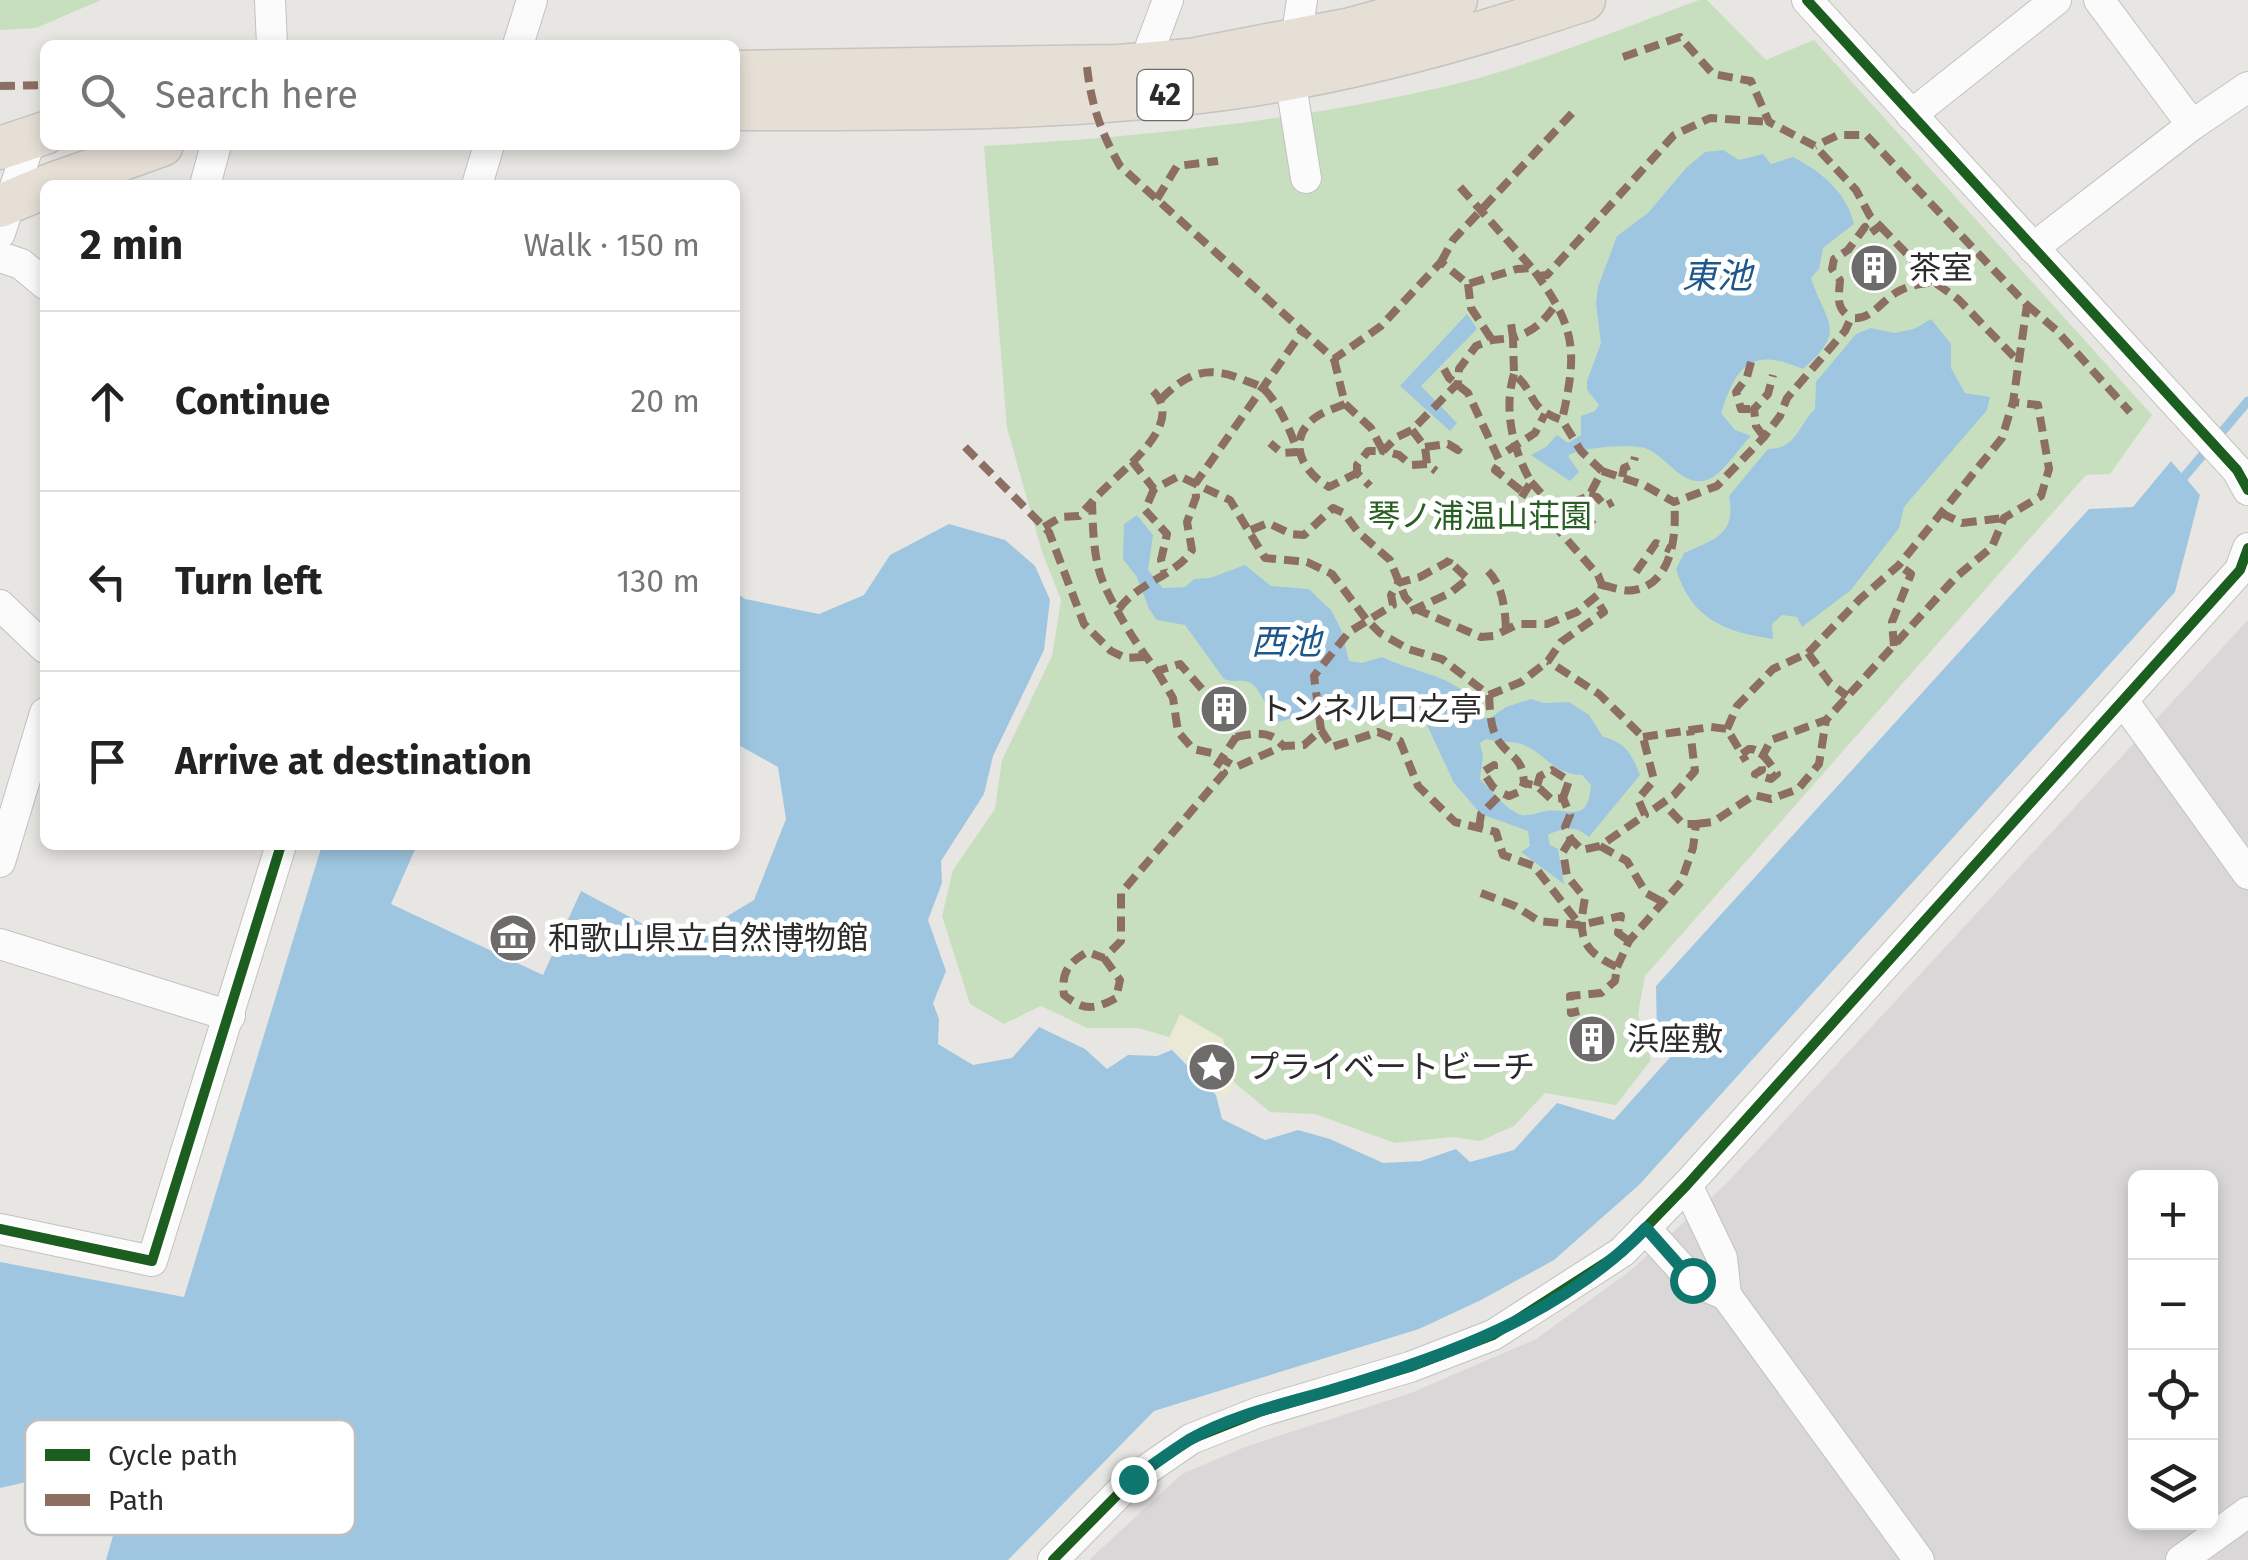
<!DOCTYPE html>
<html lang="en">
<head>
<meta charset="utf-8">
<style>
	body { margin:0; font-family:"Fira Sans","Noto Sans JP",sans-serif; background:#f6f6f6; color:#222 }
	.controls { position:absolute; right:30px; bottom:30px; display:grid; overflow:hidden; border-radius:15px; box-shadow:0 5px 15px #0003 }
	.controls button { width:90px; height:90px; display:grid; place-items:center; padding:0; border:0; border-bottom:2px solid #e0e0e0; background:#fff; color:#222; font:50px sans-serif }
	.stop { position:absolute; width:30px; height:30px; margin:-22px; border:8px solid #0f766e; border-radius:50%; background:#fff }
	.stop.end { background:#0f766e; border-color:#fff; box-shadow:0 2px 10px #0008 }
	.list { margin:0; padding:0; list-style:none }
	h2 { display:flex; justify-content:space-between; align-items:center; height:130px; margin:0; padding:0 40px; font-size:42px }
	h2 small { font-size:32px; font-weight:400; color:#767676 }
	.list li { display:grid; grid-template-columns:65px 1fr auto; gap:30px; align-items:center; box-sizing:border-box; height:180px; padding:0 40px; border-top:2px solid #e0e0e0 }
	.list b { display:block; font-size:38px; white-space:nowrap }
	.list em { font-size:32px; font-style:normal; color:#767676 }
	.icon { flex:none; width:55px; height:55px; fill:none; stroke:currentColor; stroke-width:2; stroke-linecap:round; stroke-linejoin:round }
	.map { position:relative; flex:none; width:2248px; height:1560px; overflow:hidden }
	.search { position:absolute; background:#fff; box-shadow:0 5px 15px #0003; left:40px; top:40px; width:700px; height:110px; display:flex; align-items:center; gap:25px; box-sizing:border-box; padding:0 35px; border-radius:15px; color:#767676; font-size:38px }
	.panel { position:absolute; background:#fff; box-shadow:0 5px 15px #0003; left:40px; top:180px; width:700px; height:670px; border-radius:15px }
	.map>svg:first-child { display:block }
	.industrial { fill:#d9d7d8; fill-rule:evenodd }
	.green { fill:#c8dfbf }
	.sand { fill:#eae9d3 }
	.water { fill:#9ec6e0; fill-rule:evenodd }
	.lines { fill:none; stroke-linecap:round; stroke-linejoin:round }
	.stream { stroke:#9ec6e0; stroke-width:9 }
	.minor-casing { stroke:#c2c2c1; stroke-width:32 }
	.highway-casing { stroke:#c5c4c2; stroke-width:45 }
	.minor { stroke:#fcfbfb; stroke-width:30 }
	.highway { stroke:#e6dfd6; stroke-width:42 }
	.quiet { stroke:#8d6e63; stroke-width:8; stroke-dasharray:15 8; stroke-linecap:butt }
	.cycleway-casing { stroke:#fff; stroke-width:16 }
	.cycleway { stroke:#1b5e20; stroke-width:10 }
	.route { stroke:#0f766e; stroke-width:12 }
	.labels { text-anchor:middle; stroke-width:10; stroke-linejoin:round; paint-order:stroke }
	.shield { fill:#fff; stroke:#6b6b6b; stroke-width:2.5 }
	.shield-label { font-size:30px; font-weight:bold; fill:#2b2b2b }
	.poi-label { font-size:32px; fill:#2b2b2b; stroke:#fff; text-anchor:start }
	.park-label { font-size:32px; fill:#285f23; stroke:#fff }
	.water-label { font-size:35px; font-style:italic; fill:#1e578b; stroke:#fff }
	.key { fill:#fff; stroke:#bfbfbf; stroke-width:2.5 }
	.key-label { font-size:28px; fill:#2b2b2b }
</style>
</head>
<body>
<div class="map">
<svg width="2248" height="1560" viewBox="0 0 2248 1560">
	<rect width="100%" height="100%" fill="#e8e6e2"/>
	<path class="industrial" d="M2248 620V1560H1089L1182 1474 1245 1447 1411 1393 1536 1339 1630 1271 1726 1184ZM2136 1178H2210V1522H2136Z"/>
	<g class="green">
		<polygon points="0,0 101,0 36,28 0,30"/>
		<path d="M1699 0H1707L1766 60 1814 40 2152 415 2110 474 2086 475 1645 976 1638 1014 1651 1060 1616 1105 1545 1093 1514 1126 1480 1141 1451 1137 1395 1143 1315 1114 1270 1112 1186 1042 1138 1028H1087L1041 1006 1004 1024 970 1004 942 916 953 870 995 809 1002 760 1052 656 1061 600 1042 552 1007 428 984 146C1138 137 1288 122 1439 88 1527 68 1614 31 1699 0Z"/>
	</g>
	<polygon class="sand" points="1180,1014 1223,1039 1235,1085 1225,1099 1176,1049 1165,1047"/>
	<g class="water">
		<path d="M1723 150 1739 160 1763 154 1771 164 1793 157C1821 171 1847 193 1854 224L1823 248 1819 269 1811 278C1826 324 1848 330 1803 369 1752 347 1737 364 1721 413L1735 430 1751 436C1739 448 1727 468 1713 477 1685 494 1668 456 1645 448 1631 444 1578 447 1568 456L1579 472 1570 481 1531 455 1546 447 1557 435 1568 443 1581 435V416L1595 411 1599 405 1587 390V381L1601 343 1596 303 1598 287 1617 236 1648 213 1686 168 1705 152Z"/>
		<polygon points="1467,314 1477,329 1421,386 1457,423 1450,431 1400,386"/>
		<path d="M1931 319 1951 344V368L1965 393 1990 397 1987 410 1904 507 1899 528 1851 590 1802 627 1797 617 1782 615 1772 624 1773 639C1725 632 1691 619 1676 569L1684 553C1713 540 1737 535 1729 496L1768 449C1797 449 1798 425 1815 409L1816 382 1856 334 1871 328 1894 333 1914 329Z"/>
		<polygon points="2171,461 2200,495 2175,592 1639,1185 1554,1260 1481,1300 1419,1329 1154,1411 1008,1560 106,1560 136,1457 0,1488 0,1262 184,1297 322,845 417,845 391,904 543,975 581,891 645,925 684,936 711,926 754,900 786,819 778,767 735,743 735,592 745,599 819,614 864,595 890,555 949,524 1005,540 1035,566 1050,600 1044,650 993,756 984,794 941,861 942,883 928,920 946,971 933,1003 939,1019 938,1044 973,1065 1012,1058 1039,1027 1085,1049 1107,1069 1128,1055 1157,1056 1172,1050 1216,1095 1222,1119 1265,1140 1298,1130 1330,1139 1383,1163 1421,1161 1456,1149 1470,1162 1514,1150 1557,1103 1614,1120 1673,1054 1657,1035 1656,986 2089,509 2133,507"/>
		<path d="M1137 515 1153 535 1148 570 1163 588 1185 587 1194 579 1210 578 1245 565 1271 586 1309 589 1319 599 1331 610 1341 629 1349 661 1362 663 1382 657C1411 671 1441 673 1468 694L1470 706 1478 718H1490L1506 707 1531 699 1544 703 1569 702 1589 715 1603 737C1626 742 1632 755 1640 775L1589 837C1575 825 1564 827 1548 835L1550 845 1558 849 1564 884 1521 852 1530 846 1528 831 1481 814 1454 783 1427 725 1399 711H1317L1278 722C1266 712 1261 686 1248 682 1240 679 1233 683 1224 679L1185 625 1157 620 1149 609 1137 577 1123 559 1124 524ZM1486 739C1499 743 1515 740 1526 746 1550 758 1552 773 1582 775L1591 785C1588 825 1569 808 1546 811 1535 813 1525 819 1515 812 1502 805 1490 789 1480 779L1483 756 1480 743Z"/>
	</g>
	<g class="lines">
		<polyline class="stream" points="2179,483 2248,401"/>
		<g class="minor-casing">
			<g id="minor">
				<polyline points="270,0 272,45"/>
				<polyline points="1302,0 1290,78 1306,178"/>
				<polyline points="1807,0 2237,470 2248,490"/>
				<polyline points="2099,0 2192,125"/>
				<polyline points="518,45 532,0"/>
				<polyline points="1148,79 1150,48 1168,0"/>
				<polyline points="1911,115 2056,0"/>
				<polyline points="205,185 216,145"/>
				<polyline points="477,185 489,145"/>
				<polyline points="0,233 31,138"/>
				<polyline points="2033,248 2192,125 2248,87"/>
				<polyline points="0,257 21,264 45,284"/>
				<polyline points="0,605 45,648"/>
				<polyline points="2124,702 2248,874"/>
				<polyline points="0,862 45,713"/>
				<polyline points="0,944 230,1016"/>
				<polyline points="1687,1185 1722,1258 1726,1295"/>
				<polyline points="1645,1228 1692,1280 1726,1295 1919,1560"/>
				<polyline points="0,1229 152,1261 281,845"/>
				<polyline points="1053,1560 1133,1479 1191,1439 1259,1412 1410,1367 1493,1335 1622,1252 1687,1185 2240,570 2248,548"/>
				<polyline points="2181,1560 2248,1512"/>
			</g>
		</g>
		<g class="highway-casing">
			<g id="highway">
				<polyline points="735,72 1119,66 1190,60 1351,29 1456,0"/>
				<path d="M735 109C905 109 1076 111 1245 86 1360 69 1474 37 1584 0"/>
				<polyline points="0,148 45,133"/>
				<polyline points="50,185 162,145"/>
				<polyline points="0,206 45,187"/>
			</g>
		</g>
		<use href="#minor" class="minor"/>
		<use href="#highway" class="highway"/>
		<g class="quiet">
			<path d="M1623 57 1680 37 1713 74 1751 81 1769 122 1815 146 1856 190 1870 216 1880 226 1869 234 1865 227 1848 250 1834 259 1832 269 1840 280C1839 298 1835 307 1851 318"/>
			<path d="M1087 67C1091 104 1101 133 1120 166L1334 359 1381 326 1441 262 1468 284 1517 269 1532 268C1576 327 1578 350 1562 420"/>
			<polyline points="0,86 45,85"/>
			<polyline points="1460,187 1532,268"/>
			<polyline points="1157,199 1177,166 1218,161"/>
			<polyline points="1880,226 1934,282"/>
			<polyline points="1441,262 1453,240 1576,109"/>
			<polyline points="1538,276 1547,275 1674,135 1710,118 1769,122"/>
			<polyline points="1468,284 1471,308 1492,340"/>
			<polyline points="2027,305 2056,330 2130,412"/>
			<polyline points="1334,359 1345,404 1371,428 1383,451 1368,451 1357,465 1357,473 1370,486"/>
			<polyline points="1751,362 1747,377 1736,392 1741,409 1754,409"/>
			<polyline points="1444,369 1449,378 1468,393 1500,462 1495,470 1524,493"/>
			<path d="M1514 374C1503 410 1513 450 1531 482L1521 498 1505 509V515L1515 523"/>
			<path d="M1153 391C1189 427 1113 475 1092 502 1093 527 1093 558 1103 582 1116 612 1137 646 1157 671L1180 664 1208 696"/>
			<path d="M1161 399C1188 372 1208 365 1244 380 1251 383 1260 385 1265 390 1281 407 1290 431 1298 452L1282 453 1270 443"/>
			<path d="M1345 404C1336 408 1324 411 1316 417 1285 439 1302 472 1329 487L1357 473"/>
			<polyline points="1412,430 1425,447 1427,464 1436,471"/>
			<polyline points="1764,437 1756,426 1754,409 1768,394 1773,375"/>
			<polyline points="965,447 1049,532 1084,624 1111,651 1126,658 1145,657"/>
			<polyline points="1425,447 1448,444 1458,450 1460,447"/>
			<polyline points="1507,451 1535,433 1545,414"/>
			<polyline points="1132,461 1154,489 1179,476 1230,500 1265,558 1307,562 1332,574 1366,619 1380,633 1408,649 1442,659 1489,695 1521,682 1548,661 1561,642 1604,612 1596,599"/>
			<polyline points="1427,464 1411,465 1399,455 1383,451 1397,437 1412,430 1458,383 1459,369 1476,346 1492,340 1513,338 1511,323"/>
			<path d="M1602 471 1644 485 1674 502 1717 486 1764 437 1780 416 1787 398 1845 331 1851 318C1873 321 1882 298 1901 290 1910 285 1924 284 1934 282L1958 299 2019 362"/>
			<polyline points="1622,477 1624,468 1633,464 1635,457"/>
			<polyline points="1531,482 1562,516 1585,518 1594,525"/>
			<polyline points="1154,489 1145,510 1167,534 1161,560 1164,571"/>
			<polyline points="1589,496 1597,497 1605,506 1613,502"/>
			<polyline points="1941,513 1962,523 2004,518"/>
			<polyline points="1044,527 1061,517 1079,516 1092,502"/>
			<path d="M1251 530 1268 523 1291 534 1304 535 1333 508 1344 513 1358 532 1390 560 1405 597 1416 609 1481 637 1494 636 1518 624H1547L1577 612 1600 593 1602 585 1598 575 1554 525V510L1589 496 1602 471 1581 451 1562 420C1526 408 1538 394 1514 374L1513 338C1535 331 1544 321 1557 303"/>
			<path d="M1488 571C1503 586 1505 609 1506 629"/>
			<polyline points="1636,572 1656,543 1671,550"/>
			<path d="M1602 585C1612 587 1624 592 1634 590 1673 584 1677 532 1674 502"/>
			<path d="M1119 609C1138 582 1177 575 1192 550L1187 522 1196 497 1195 484 1302 332"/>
			<polyline points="1411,611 1450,593 1468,579 1449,561"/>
			<polyline points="1894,646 1892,622 1911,574 1899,565"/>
			<polyline points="1808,653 1830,683 1847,696"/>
			<polyline points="1157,671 1173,698 1178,732 1193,749 1212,753 1236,767 1283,746 1304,745 1321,730 1332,747 1378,732 1400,741 1418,786 1455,822 1496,832 1503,855 1534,866 1580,925"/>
			<path d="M1489 695C1490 710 1490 731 1500 743 1513 760 1522 756 1524 783L1537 786 1551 799 1563 798 1570 815 1565 827 1571 839 1582 850 1600 846 1645 815 1638 799 1654 780 1643 737 1599 694 1548 661"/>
			<polyline points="1727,729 1737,706 1773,669 1808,653 1860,599 1899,565 2002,438 2013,402 2027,305 1866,135 1838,135 1815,146"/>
			<polyline points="1321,730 1314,676 1349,632 1393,605 1391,595 1398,583 1420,577 1449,561 1451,556"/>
			<path d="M1236 737C1254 733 1271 730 1283 746"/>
			<polyline points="1643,737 1711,727 1727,729 1746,761"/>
			<path d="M1742 754 1749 749C1761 748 1771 765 1777 774L1771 779 1755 774 1762 770 1761 759 1771 740 1826 720 1956 577 1992 547 2004 518 2041 496 2049 469 2038 405 2013 402"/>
			<polyline points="1494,769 1494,765 1483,772 1493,787 1502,793"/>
			<polyline points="1537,786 1540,776 1552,770 1569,781 1563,798"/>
			<polyline points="1654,809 1674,795 1695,771 1690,730"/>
			<polyline points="1696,824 1713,822 1754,795 1771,799 1798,789 1819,764 1826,720"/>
			<polyline points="1479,828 1481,814 1502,793 1509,796 1521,791 1524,783"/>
			<path d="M1571 839 1563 852 1567 876 1585 898C1578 935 1580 950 1617 967L1615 981 1601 993 1570 996 1571 1013 1579 1011"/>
			<polyline points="1600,846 1627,861 1646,893 1663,902"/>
			<polyline points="1481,893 1515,906 1539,921 1580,925 1621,916 1618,933 1629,941"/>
			<path d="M1104 958 1120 980 1116 998C1094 1010 1084 1011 1064 995 1061 973 1068 963 1087 952L1104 958 1121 941V893L1224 773 1216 767 1236 737 1231 728"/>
			<polyline points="1617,967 1629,941 1681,882 1693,848 1696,824 1683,824 1663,803"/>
		</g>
		<g class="cycleway-casing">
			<g id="cycleway">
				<polyline points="1807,0 2237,470 2248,490"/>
				<polyline points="0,1229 152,1261 281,845"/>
				<polyline points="1053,1560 1133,1479 1191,1439 1259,1412 1410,1367 1493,1335 1622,1252 1687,1185 2240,570 2248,548"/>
			</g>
		</g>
		<use href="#cycleway" class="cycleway"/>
	</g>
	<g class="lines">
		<path class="route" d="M1133 1479C1151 1466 1170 1452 1189 1440 1232 1415 1285 1404 1332 1390 1445 1357 1562 1315 1646 1228L1692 1280"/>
	</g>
	<defs>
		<g id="building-disc" transform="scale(2.5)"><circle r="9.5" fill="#6d6c6b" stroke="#fff"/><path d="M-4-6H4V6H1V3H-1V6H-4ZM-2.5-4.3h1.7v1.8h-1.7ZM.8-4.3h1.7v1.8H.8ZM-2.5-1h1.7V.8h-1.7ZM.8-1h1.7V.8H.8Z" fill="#fff"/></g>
		<g id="museum-disc" transform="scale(2.5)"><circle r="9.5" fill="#6d6c6b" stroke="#fff"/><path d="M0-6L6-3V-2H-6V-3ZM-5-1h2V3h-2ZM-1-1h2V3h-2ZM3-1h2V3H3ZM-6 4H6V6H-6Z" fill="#fff"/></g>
		<g id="sight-disc" transform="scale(2.5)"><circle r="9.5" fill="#6d6c6b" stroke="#fff"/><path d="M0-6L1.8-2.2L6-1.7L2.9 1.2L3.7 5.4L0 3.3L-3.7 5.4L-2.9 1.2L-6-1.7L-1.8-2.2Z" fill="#fff"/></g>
	</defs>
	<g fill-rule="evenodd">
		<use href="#building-disc" x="1874" y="268"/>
		<use href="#building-disc" x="1224" y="709"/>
		<use href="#museum-disc" x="513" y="938"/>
		<use href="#building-disc" x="1592" y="1039"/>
		<use href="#sight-disc" x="1212" y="1067"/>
	</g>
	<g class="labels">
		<rect class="shield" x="1137.5" y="70" width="55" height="50" rx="8"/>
		<g class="shield-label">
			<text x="1165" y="105">42</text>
		</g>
		<g class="poi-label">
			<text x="1909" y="279">茶室</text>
			<text x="1259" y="720">トンネル口之亭</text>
			<text x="548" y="949">和歌山県立自然博物館</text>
			<text x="1627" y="1050">浜座敷</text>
			<text x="1247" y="1078">プライベートビーチ</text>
		</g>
		<g class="park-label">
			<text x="1480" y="527">琴ノ浦温山荘園</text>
		</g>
		<g class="water-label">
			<text x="1717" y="288">東池</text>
			<text x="1286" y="654">西池</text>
		</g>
	</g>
	<rect x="25" y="1420" width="330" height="115" rx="15" class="key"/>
	<rect x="45" y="1449" width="45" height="12" fill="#1b5e20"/>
	<rect x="45" y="1494" width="45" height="12" fill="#8d6e63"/>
	<g class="key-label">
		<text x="108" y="1465">Cycle path</text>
		<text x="108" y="1510">Path</text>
	</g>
</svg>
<div class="controls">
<button>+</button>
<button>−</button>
<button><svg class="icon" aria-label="locate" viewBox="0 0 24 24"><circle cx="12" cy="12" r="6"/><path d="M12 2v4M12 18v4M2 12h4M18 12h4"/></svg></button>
<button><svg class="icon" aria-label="layers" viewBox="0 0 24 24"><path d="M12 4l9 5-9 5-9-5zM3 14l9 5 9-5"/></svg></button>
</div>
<div class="stop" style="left:1692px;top:1280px"></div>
<div class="stop end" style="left:1133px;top:1479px"></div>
<div class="search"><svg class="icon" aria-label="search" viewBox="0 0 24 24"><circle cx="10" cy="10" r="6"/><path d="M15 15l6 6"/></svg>Search here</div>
<section class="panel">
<h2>2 min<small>Walk · 150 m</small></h2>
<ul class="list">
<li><svg class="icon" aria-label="ahead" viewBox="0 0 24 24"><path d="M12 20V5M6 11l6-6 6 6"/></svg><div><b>Continue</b></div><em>20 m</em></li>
<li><svg class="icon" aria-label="left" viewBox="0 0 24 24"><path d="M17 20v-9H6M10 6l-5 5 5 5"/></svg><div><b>Turn left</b></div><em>130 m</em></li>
<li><svg class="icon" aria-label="arrive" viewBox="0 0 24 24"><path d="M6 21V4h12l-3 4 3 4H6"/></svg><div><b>Arrive at destination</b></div></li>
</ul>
</section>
</div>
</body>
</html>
